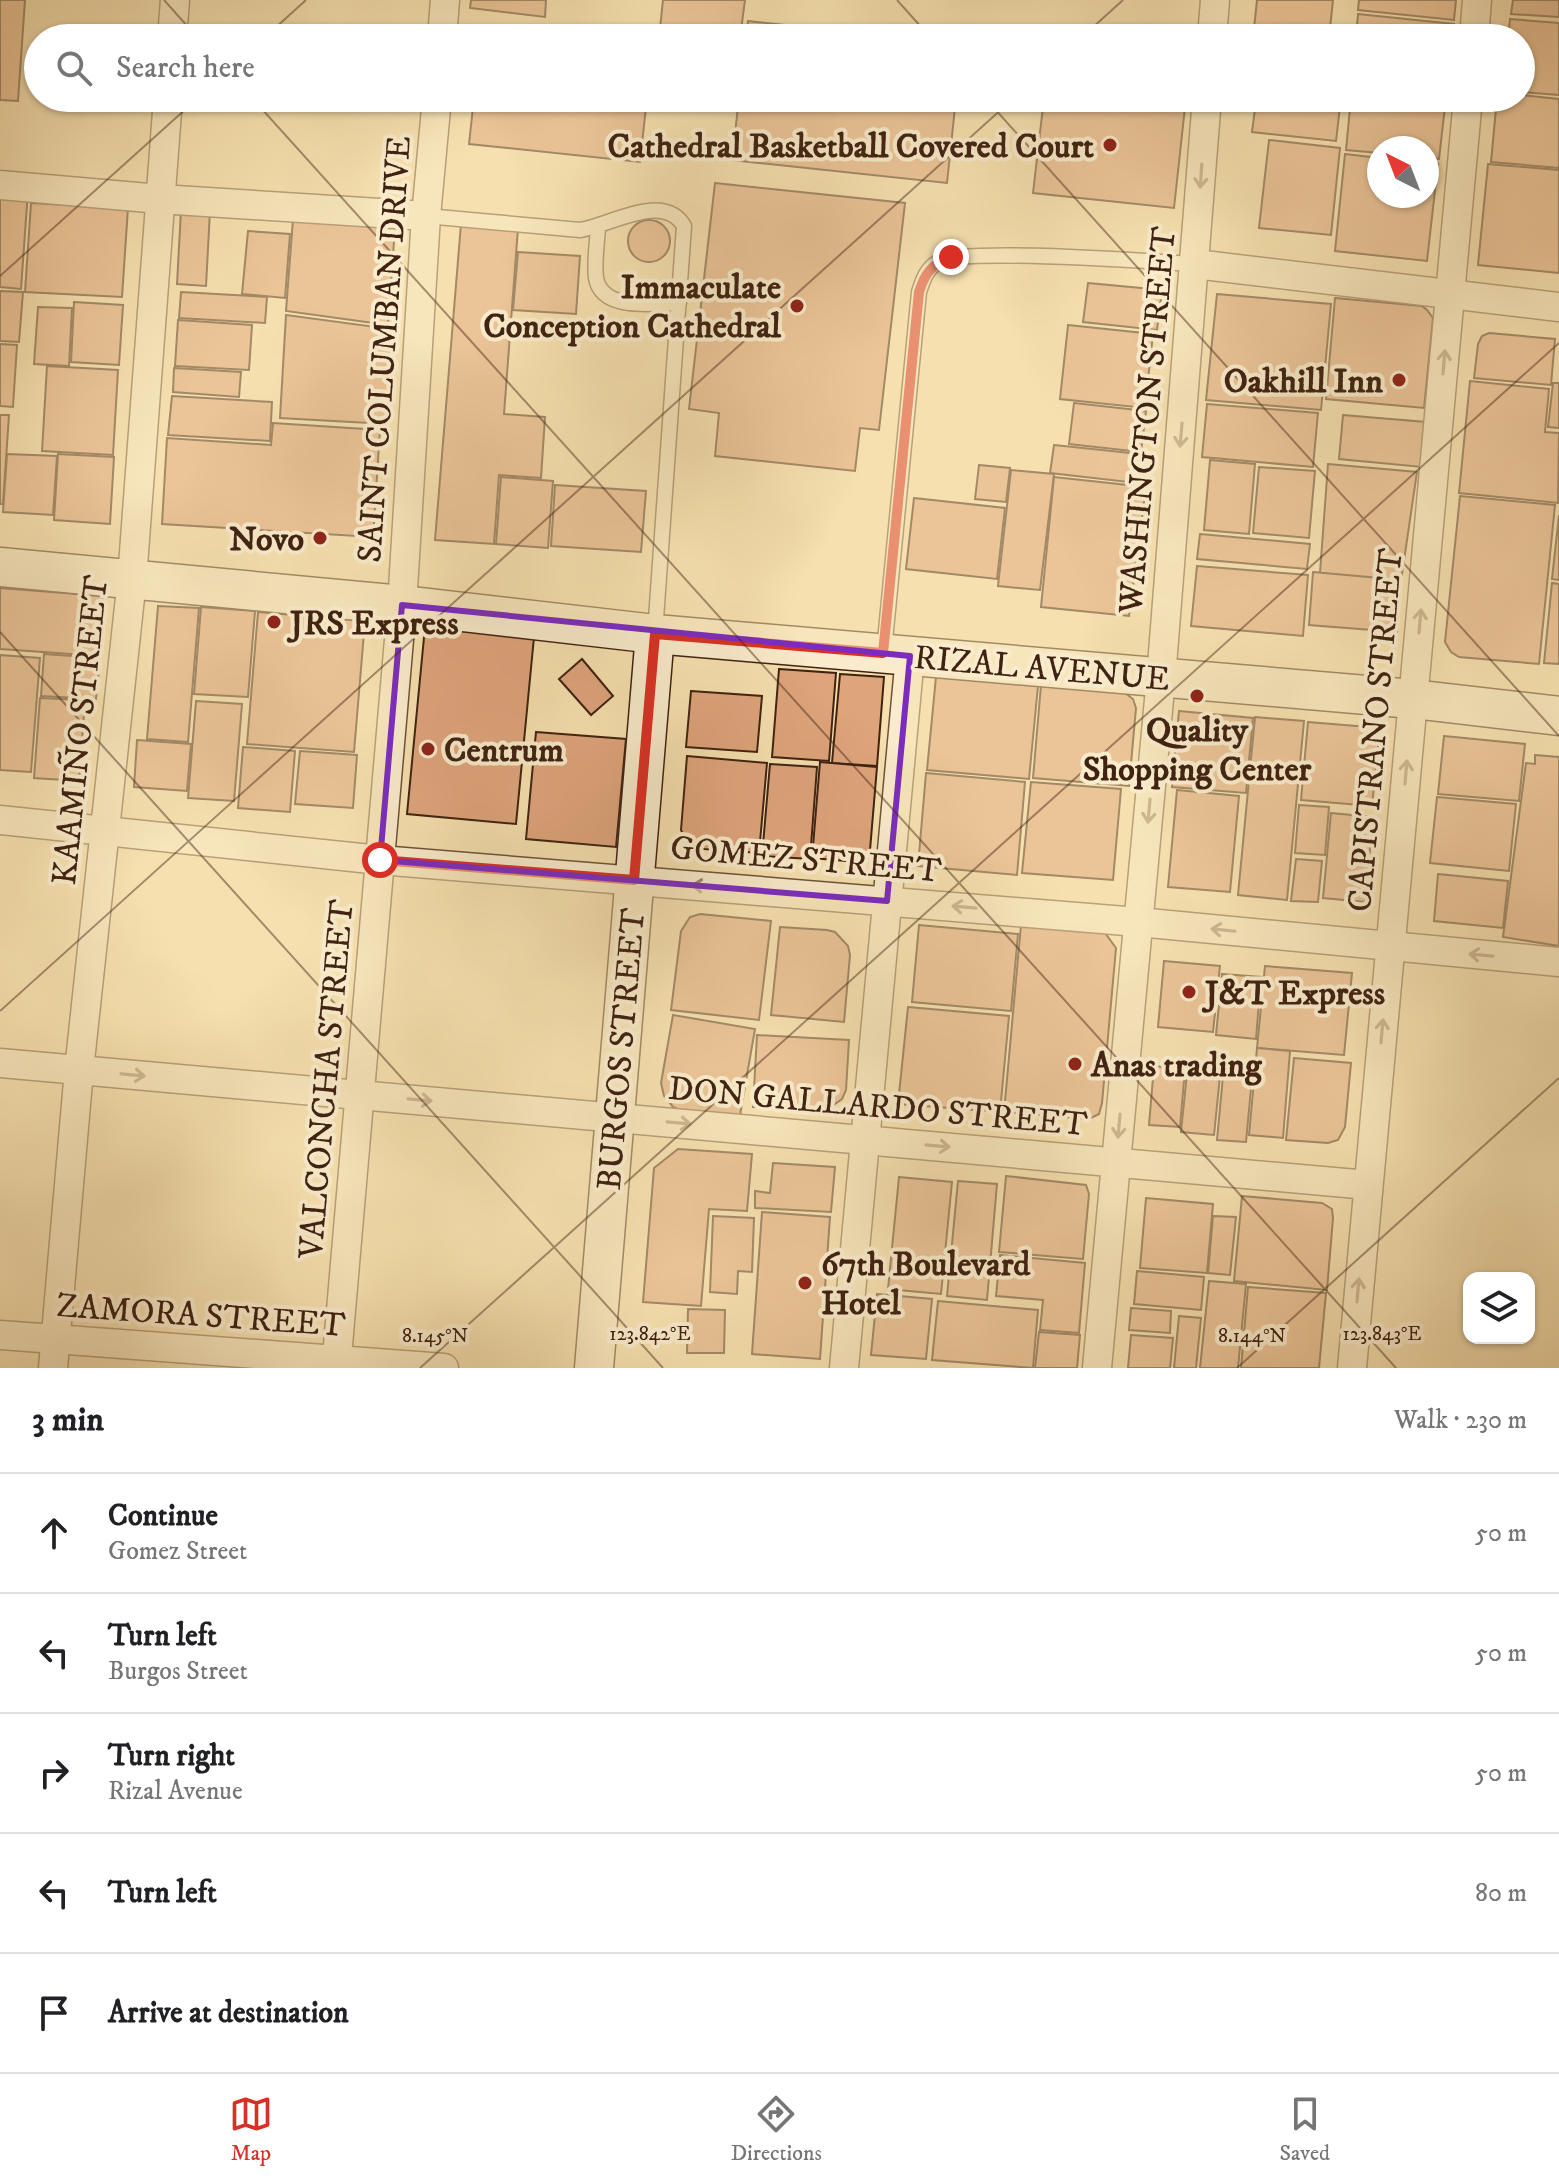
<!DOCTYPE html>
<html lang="en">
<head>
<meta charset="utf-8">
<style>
	body { margin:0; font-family:"IM FELL DW Pica",serif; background:#f6f6f6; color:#202124 }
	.controls { position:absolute; right:24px; bottom:24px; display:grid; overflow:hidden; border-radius:16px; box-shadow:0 2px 6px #0004 }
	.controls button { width:72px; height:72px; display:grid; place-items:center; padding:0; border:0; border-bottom:2px solid #e0e0e0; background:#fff; color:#202124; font:40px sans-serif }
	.compass { position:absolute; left:1367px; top:136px; width:72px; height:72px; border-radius:50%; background:#fff; box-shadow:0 2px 6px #0004; rotate:318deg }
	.stop { position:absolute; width:24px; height:24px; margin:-18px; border:6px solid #d93025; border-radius:50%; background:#fff }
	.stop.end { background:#d93025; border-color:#fff; box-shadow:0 2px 8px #0008 }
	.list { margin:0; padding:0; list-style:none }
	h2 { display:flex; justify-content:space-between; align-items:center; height:104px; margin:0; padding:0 32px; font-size:34px }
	h2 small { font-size:26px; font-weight:400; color:#757577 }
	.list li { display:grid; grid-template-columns:52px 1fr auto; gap:24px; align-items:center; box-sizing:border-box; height:120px; padding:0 32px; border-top:2px solid #e0e0e0 }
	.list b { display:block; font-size:30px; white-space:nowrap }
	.list p { margin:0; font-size:26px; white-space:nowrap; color:#757577 }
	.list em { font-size:26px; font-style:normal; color:#757577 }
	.icon { flex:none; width:44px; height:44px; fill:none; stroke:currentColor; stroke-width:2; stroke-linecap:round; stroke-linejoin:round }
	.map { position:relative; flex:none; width:1559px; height:1368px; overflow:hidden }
	.search { position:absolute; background:#fff; box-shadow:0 2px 6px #0004; left:24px; right:24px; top:24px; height:88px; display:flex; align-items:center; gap:20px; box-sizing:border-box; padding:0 28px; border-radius:44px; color:#757577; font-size:30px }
	.sheet { height:704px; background:#fff }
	nav { display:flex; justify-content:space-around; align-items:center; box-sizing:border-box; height:112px; border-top:2px solid #e0e0e0; background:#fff; font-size:22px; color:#757577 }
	nav a { display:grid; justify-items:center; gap:4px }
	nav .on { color:#d93025 }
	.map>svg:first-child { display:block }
	.building { fill:#dea47c; stroke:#3f2211; stroke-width:2 }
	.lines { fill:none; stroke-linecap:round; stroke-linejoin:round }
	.lane-casing { stroke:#6d5238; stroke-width:17 }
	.street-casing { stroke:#6d5238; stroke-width:31 }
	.secondary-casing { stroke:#3f2211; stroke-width:41 }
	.lane { stroke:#f9ebcb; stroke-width:14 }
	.street { stroke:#f9ebcb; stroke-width:28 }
	.secondary { stroke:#f9ebcb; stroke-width:38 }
	.oneway { stroke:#9c866e }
	.route { stroke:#d93025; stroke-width:10 }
	.marked { fill:none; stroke:#7b2cbf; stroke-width:6; stroke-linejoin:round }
	.ticks { fill:none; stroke:#3f2211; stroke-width:2; stroke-opacity:0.45 }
	.poi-dot { fill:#8f2418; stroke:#f9ebcb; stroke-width:3 }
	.labels { text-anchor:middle; stroke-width:8; stroke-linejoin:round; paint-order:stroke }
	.poi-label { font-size:34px; font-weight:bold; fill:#3f2211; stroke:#f9ebcb; text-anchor:start }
	.street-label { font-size:34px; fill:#3f2211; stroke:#f9ebcb }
	.ticks-label { font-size:20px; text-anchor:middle; fill:#3f2211; stroke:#f9ebcb; stroke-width:8; stroke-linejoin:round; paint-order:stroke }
</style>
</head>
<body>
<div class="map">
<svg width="1559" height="1368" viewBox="0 0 1559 1368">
	<rect width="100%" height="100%" fill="#f6e0af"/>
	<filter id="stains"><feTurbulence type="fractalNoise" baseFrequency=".0025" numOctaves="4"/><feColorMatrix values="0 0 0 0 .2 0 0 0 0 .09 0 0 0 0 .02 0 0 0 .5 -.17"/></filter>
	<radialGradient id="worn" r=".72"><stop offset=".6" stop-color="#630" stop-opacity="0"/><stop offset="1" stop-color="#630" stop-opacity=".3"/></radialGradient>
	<g class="building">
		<polygon points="0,0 25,0 18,101 0,100"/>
		<polygon points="471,0 546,0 545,17 470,8"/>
		<polygon points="663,0 745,0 740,38 659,38"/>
		<polygon points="1257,0 1333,0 1329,38 1253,38"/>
		<polygon points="1359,0 1456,0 1454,20 1358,10"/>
		<polygon points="1513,0 1559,0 1559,17 1511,14"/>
		<polygon points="1358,14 1454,24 1452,38 1356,38"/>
		<polygon points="1510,19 1559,23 1559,95 1521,92 1521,38 1508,38"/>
		<polygon points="748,21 903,38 746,38"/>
		<polygon points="1521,95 1559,99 1559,168 1491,162 1497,98 1521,98"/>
		<polygon points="474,98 647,98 640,162 469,144"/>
		<polygon points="739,98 956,98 947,183 732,160"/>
		<polygon points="1044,98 1186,98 1174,208 1033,193"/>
		<polygon points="1238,98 1341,98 1336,141 1252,132 1255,109 1237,107"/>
		<polygon points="1351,98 1446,98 1439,159 1427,158 1427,148 1379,148 1379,153 1346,150"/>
		<polygon points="1269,140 1340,148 1331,235 1259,228"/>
		<polygon points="1345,154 1379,158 1379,196 1427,196 1427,163 1438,164 1427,261 1335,251"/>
		<polygon points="1488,164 1559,170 1559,273 1478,265"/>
		<polygon points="715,183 905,203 879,430 860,428 855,471 715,456 719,413 689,409"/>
		<polygon points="0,189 28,191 21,289 0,287"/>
		<polygon points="31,203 128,208 122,297 25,292"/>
		<polygon points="181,210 210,211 206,286 177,284"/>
		<polygon points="293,219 380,226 390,233 394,241 388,325 286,311"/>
		<circle cx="649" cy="241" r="21"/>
		<polygon points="461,224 518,228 504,414 545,417 541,478 499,475 494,544 435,540"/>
		<polygon points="248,231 290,234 285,298 242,294"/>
		<polygon points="518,252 580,256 576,314 513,310"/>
		<polygon points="1088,283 1162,290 1157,330 1083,322"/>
		<polygon points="0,291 23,292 19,342 0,341"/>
		<polygon points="181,292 267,297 265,323 179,318"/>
		<polygon points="1217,294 1331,304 1321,410 1206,400"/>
		<polygon points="1335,298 1422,306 1427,310 1433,318 1424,408 1326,399"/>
		<polygon points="74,302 123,305 119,365 71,362"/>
		<polygon points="38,307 72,308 69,366 34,364"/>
		<polygon points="286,315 391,329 387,424 280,418"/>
		<polygon points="178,320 252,325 249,370 175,366"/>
		<polygon points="1068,325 1153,334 1145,408 1060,399"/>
		<polygon points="1489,333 1555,339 1551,385 1474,378 1478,344 1482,336"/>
		<polygon points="0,344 17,345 13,407 0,406"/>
		<polygon points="47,366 118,370 113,455 42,451"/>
		<polygon points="174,368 241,372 239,397 173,392"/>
		<polygon points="1470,381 1549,389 1545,432 1559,433 1558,503 1459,493"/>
		<polygon points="1553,383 1559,383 1559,428 1548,427"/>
		<polygon points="172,396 272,402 270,441 168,435"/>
		<polygon points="1074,403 1146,411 1141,452 1069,444"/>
		<polygon points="1207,404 1318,413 1313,467 1202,457"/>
		<polygon points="0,415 9,415 3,504 0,504"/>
		<polygon points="1343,415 1426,422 1422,467 1339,459"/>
		<polygon points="273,423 380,430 373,537 162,524 167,438 271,445"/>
		<polygon points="1054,445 1140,454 1137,483 1050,473"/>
		<polygon points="7,454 57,456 53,515 3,512"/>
		<polygon points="58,454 114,457 110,524 54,520"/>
		<polygon points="1210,460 1255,464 1249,534 1204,530"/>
		<polygon points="1328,464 1417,472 1401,581 1320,573"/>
		<polygon points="979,465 1010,468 1006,502 975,499"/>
		<polygon points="1259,467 1315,471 1309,538 1253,533"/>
		<polygon points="1011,470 1054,474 1040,590 998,586"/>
		<polygon points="501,477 553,481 548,548 496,544"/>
		<polygon points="1054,477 1146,487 1129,616 1041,607"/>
		<polygon points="555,485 646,491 641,552 551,546"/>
		<polygon points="1460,496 1555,505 1539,664 1459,657 1451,652 1445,642"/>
		<polygon points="914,498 1005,508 997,579 906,569"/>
		<polygon points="1559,515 1559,580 1552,579"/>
		<polygon points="1200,534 1310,544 1307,569 1197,559"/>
		<polygon points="1197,566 1308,575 1303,636 1191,626"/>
		<polygon points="1313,572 1401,580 1397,632 1309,625"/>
		<polygon points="1552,583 1559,584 1559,664 1544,663"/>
		<polygon points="0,588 103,596 99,656 0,649"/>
		<polygon points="158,606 199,608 188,742 147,739"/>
		<polygon points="201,607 255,611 248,697 194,694"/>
		<polygon points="258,612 365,621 354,752 247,744"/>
		<polygon points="425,627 534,637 516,824 407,814"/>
		<polygon points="44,654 100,658 96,699 41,696"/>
		<polygon points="0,655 40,658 31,772 0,770"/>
		<polygon points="582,659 613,696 591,715 559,679"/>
		<polygon points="779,669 836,673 829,761 772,757"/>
		<polygon points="840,674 884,677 877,766 832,763"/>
		<polygon points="936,677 1038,686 1029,779 927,770"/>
		<polygon points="1041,685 1125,693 1133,699 1136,708 1129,786 1033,778"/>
		<polygon points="691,691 762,696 757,752 686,747"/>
		<polygon points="40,698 85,700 79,781 34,778"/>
		<polygon points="196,701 242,704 234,801 188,798"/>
		<polygon points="1179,711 1253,718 1246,793 1172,787"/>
		<polygon points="1255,717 1304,721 1287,900 1238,895"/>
		<polygon points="1308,722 1380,728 1372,806 1301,800"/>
		<polygon points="536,732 626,739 616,847 526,839"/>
		<polygon points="1444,736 1525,744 1519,801 1438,794"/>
		<polygon points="137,740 191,744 187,791 134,787"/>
		<polygon points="243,747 295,751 290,812 238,808"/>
		<polygon points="300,751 357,755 353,808 295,804"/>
		<polygon points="1535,755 1559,757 1559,946 1503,937 1526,763 1535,764"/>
		<polygon points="687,756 767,763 759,853 704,849 687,842 681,830"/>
		<polygon points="820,762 877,767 870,850 867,859 858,862 812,858"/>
		<polygon points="770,764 817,767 810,859 762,856"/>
		<polygon points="926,773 1025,782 1017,875 918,866"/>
		<polygon points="1031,782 1121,789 1113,880 1022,873"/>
		<polygon points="1177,790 1239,796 1230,892 1168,887"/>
		<polygon points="1437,797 1516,804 1509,871 1430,863"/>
		<polygon points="1299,805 1329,807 1325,855 1295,853"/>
		<polygon points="1331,813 1373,817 1365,902 1323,898"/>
		<polygon points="1296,859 1322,861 1318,902 1291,901"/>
		<polygon points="1438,874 1508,881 1503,928 1434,921"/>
		<polygon points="700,914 771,921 759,1020 671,1010 681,931 690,917"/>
		<polygon points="919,925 1018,934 1011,1011 912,1002"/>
		<polygon points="1021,925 1105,933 1116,948 1102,1103 1099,1114 1089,1119 1004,1112"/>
		<polygon points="780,927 827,930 835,932 848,946 850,955 844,1022 771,1015"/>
		<polygon points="1164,961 1220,966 1213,1032 1158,1027"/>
		<polygon points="1265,966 1352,973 1344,1055 1257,1048"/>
		<polygon points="1222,974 1261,977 1256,1039 1216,1035"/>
		<polygon points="908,1007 1009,1016 1000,1112 898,1104"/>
		<polygon points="673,1015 755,1029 739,1121 687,1113 673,1107 664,1096 661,1083"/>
		<polygon points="757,1035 849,1040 846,1090 842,1099 825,1111 753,1107"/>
		<polygon points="1257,1048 1290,1051 1283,1138 1249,1135"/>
		<polygon points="1294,1058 1351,1063 1345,1127 1338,1140 1328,1143 1286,1140"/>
		<polygon points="1154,1066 1185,1069 1180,1127 1149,1125"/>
		<polygon points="1187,1073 1220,1076 1214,1135 1181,1132"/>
		<polygon points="1223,1076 1252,1078 1246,1142 1217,1140"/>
		<polygon points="678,1149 752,1154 747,1211 709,1209 701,1306 643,1302 654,1168"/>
		<polygon points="773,1163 835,1167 831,1212 755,1208 755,1191 770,1193"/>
		<polygon points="1006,1176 1086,1185 1089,1194 1083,1259 999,1252"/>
		<polygon points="899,1177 952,1182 941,1294 888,1289"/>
		<polygon points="958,1181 997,1184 987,1300 947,1296"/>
		<polygon points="1242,1196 1322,1203 1332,1209 1333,1218 1327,1290 1234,1281"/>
		<polygon points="1146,1198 1213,1204 1207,1273 1140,1268"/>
		<polygon points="762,1212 830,1217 820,1359 752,1354"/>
		<polygon points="713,1216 754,1218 752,1272 738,1271 737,1294 710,1292"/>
		<polygon points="1213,1216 1236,1217 1230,1275 1208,1273"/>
		<polygon points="1000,1255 1085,1263 1079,1333 1040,1330 1043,1300 996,1296"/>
		<polygon points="1137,1271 1204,1277 1201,1310 1134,1304"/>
		<polygon points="1209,1281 1246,1284 1238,1368 1200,1368"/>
		<polygon points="1248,1287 1326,1293 1319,1368 1241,1368"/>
		<polygon points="877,1294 932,1299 926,1359 871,1355"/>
		<polygon points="938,1301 1038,1310 1033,1368 932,1360"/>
		<polygon points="1131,1308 1171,1311 1170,1333 1129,1330"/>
		<polygon points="688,1309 725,1310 724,1353 687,1353"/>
		<polygon points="1179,1316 1201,1318 1196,1368 1174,1368"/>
		<polygon points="1039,1332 1080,1335 1077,1368 1035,1368"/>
		<polygon points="1131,1335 1173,1338 1170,1368 1128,1368"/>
	</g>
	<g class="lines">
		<g class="lane-casing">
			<g id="lane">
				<path d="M426 216 580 230C609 226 663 191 684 226L655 633"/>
				<path d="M598 228C597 244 594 262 596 278 602 312 654 303 679 303"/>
				<path d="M884 651 919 292C923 280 926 269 938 262 962 247 1154 262 1195 264"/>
			</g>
		</g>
		<g class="street-casing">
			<g id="street">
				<polyline points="172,38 175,0"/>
				<polyline points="442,38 445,0"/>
				<polyline points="1212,38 1215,0"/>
				<polyline points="1474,38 1477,0"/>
				<polyline points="0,185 160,199 426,216"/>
				<polyline points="1195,264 1559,307"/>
				<polyline points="0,820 380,860 1138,922 1559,962"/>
				<polyline points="0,1063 1368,1185"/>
				<polyline points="0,1335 444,1368"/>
				<polyline points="53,1368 79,1070 132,579 168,98"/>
				<polyline points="336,1368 402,605 426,216 437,98"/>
				<polyline points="844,1368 910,656"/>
				<polyline points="1097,1368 1161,678 1207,98"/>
				<polyline points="1352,1368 1468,98"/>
			</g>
		</g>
		<g class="secondary-casing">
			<g id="secondary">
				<polyline points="0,567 402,605 655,634 1413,699 1559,716"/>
				<polyline points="594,1368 655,634"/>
			</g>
		</g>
		<use href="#lane" class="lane"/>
		<use href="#street" class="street"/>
		<use href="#secondary" class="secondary"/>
	</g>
	<defs><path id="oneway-shaft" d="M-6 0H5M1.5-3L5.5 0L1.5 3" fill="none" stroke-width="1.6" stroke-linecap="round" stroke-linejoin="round" transform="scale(2)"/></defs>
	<g class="oneway">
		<use href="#oneway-shaft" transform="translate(1201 176) rotate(94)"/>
		<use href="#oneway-shaft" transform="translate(1444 362) rotate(-85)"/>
		<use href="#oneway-shaft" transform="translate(1181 435) rotate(95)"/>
		<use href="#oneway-shaft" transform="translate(1420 621) rotate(-85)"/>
		<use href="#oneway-shaft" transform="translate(1406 772) rotate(-85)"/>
		<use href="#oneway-shaft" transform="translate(1149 811) rotate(95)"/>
		<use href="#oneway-shaft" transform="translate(704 886) rotate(-175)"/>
		<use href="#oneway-shaft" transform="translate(964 907) rotate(-175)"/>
		<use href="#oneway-shaft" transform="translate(1223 930) rotate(-174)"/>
		<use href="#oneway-shaft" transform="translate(1481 955) rotate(-175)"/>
		<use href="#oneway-shaft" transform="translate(1382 1031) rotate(-85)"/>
		<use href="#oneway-shaft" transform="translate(133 1075) rotate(5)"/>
		<use href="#oneway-shaft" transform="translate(420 1100) rotate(5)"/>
		<use href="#oneway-shaft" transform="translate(679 1123) rotate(5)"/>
		<use href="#oneway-shaft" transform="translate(1119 1126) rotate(95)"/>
		<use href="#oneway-shaft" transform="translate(938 1146) rotate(5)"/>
		<use href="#oneway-shaft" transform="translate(1358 1290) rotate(-85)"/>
	</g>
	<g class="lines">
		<path class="route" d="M380 860 634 880 655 634 883 653 919 292C925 273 932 264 951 257"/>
	</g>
	<path d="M0 0H1559V1368H0ZM402 605 910 656 887 901 380 860Z" fill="#f6e0af" fill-opacity=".55" fill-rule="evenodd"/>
	<path class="marked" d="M402 605 910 656 887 901 380 860Z"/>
	<path class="ticks" d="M164 0 198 38M897 0 931 38M264 38 306 0M1081 38 1123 0M252 98 1396 1368M985 98 1559 736M0 276 198 98M0 632 663 1368M0 1011 1014 98M420 1368 1559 343M1237 1368 1559 1078"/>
	<g class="poi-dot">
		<circle cx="1110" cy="145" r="8"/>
		<circle cx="797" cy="306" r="8"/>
		<circle cx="1399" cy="380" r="8"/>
		<circle cx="320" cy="538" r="8"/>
		<circle cx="274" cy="622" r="8"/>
		<circle cx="1197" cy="696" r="8"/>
		<circle cx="428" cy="749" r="8"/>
		<circle cx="1189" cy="992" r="8"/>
		<circle cx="1075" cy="1064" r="8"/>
		<circle cx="805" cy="1283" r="8"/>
	</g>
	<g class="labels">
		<g class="poi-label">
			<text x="1094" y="157" text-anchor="end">Cathedral Basketball Covered Court</text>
			<text x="781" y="298" text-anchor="end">Immaculate<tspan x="781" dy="39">Conception Cathedral</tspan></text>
			<text x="1383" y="392" text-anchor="end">Oakhill Inn</text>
			<text x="304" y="550" text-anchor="end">Novo</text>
			<text x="290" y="634">JRS Express</text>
			<text x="1197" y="741" text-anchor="middle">Quality<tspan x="1197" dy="39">Shopping Center</tspan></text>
			<text x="444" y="761">Centrum</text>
			<text x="1205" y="1004">J&amp;T Express</text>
			<text x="1091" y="1076">Anas trading</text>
			<text x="821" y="1275">67th Boulevard<tspan x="821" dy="39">Hotel</tspan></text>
		</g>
		<g class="street-label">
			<text transform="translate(383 349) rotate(-86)" y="12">SAINT COLUMBAN DRIVE</text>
			<text transform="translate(1146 420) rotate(-85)" y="12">WASHINGTON STREET</text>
			<text transform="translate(1042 667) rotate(5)" y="12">RIZAL AVENUE</text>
			<text transform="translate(79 730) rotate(-84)" y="12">KAAMIÑO STREET</text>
			<text transform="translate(1374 730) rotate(-85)" y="12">CAPISTRANO STREET</text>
			<text transform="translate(806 858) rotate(5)" y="12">GOMEZ STREET</text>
			<text transform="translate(620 1049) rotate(-85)" y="12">BURGOS STREET</text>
			<text transform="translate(325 1079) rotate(-85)" y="12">VALCONCHA STREET</text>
			<text transform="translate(878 1105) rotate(5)" y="12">DON GALLARDO STREET</text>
			<text transform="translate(201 1314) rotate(4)" y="12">ZAMORA STREET</text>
		</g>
	</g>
	<g class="ticks-label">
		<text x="650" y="1340">123.842°E</text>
		<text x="1382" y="1340">123.843°E</text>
		<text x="435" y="1342">8.145°N</text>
		<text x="1252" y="1342">8.144°N</text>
	</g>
	<rect width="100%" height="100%" filter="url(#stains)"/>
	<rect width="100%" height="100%" fill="url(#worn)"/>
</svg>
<div class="controls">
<button><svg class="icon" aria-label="layers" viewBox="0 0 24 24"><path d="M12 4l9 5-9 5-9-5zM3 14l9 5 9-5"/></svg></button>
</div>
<svg class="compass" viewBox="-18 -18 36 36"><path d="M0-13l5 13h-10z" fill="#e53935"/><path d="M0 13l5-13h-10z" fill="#757577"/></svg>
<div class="stop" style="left:380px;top:860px"></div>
<div class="stop end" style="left:951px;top:257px"></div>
<div class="search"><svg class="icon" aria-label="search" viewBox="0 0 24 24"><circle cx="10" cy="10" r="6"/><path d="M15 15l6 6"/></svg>Search here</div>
</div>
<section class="sheet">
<h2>3 min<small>Walk · 230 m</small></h2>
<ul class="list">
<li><svg class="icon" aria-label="ahead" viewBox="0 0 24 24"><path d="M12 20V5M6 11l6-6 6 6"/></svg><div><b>Continue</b><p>Gomez Street</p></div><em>50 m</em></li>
<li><svg class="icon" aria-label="left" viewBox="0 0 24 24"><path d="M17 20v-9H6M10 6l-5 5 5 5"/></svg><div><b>Turn left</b><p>Burgos Street</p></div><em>50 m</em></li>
<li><svg class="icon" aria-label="right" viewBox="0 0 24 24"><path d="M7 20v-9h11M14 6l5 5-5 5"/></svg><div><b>Turn right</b><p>Rizal Avenue</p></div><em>50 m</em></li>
<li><svg class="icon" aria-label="left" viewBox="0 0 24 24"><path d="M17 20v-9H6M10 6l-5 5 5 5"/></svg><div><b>Turn left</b></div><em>80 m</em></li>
<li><svg class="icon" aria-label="arrive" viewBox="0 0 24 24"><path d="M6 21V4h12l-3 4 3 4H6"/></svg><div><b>Arrive at destination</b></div></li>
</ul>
</section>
<nav>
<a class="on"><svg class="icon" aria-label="map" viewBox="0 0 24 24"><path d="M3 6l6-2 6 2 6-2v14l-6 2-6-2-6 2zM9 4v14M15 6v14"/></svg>Map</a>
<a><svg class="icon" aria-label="directions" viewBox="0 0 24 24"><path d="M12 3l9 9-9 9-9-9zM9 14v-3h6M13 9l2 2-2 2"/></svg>Directions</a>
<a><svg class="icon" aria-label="saved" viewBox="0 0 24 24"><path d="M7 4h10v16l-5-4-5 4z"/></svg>Saved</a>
</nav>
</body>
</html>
